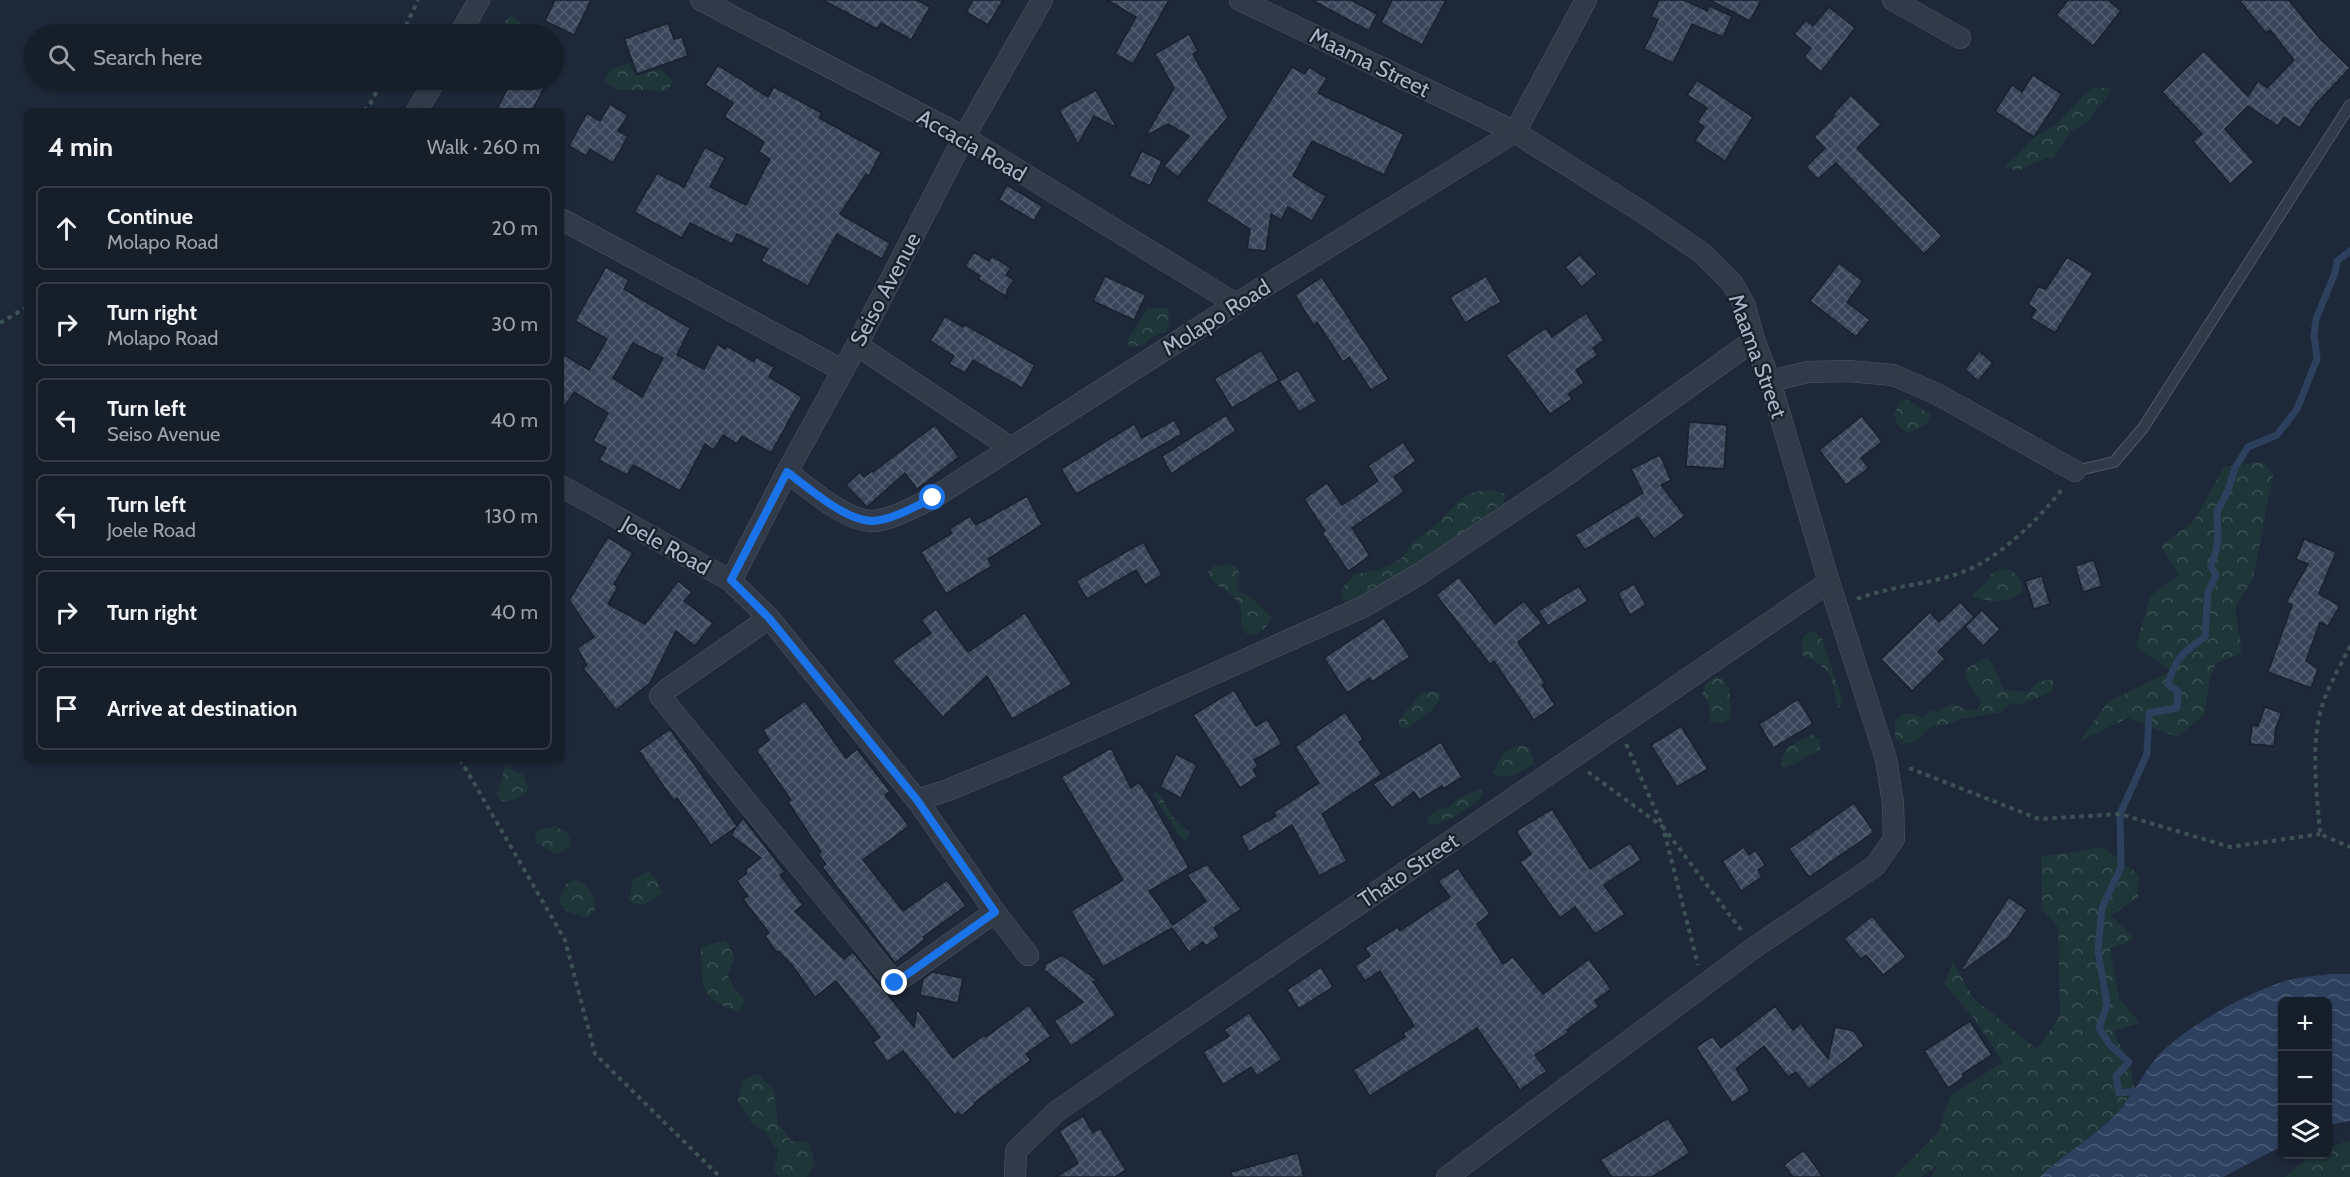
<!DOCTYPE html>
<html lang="en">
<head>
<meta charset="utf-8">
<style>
	body { margin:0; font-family:Cabin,sans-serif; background:#1f2732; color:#f1f3f6 }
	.controls { position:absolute; right:18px; bottom:18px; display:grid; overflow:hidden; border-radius:9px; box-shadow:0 2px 4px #0004 }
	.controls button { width:54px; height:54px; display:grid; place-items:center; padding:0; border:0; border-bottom:2px solid #353c47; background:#161e2a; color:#f1f3f6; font:30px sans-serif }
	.stop { position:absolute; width:18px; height:18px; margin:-14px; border:4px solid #1a73e8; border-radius:50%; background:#fff }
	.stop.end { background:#1a73e8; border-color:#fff; box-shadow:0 2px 6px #0008 }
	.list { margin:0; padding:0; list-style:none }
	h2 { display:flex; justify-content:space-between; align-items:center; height:78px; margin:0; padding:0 24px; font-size:26px }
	h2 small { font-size:20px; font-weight:400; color:#9ea2a8 }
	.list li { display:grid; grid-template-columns:39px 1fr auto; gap:18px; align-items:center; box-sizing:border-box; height:84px; margin:0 12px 12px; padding:0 12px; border:2px solid #353c47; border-radius:9px }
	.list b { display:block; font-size:22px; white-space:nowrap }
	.list p { margin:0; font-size:20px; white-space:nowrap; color:#9ea2a8 }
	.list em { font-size:20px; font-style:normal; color:#9ea2a8 }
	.icon { flex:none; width:33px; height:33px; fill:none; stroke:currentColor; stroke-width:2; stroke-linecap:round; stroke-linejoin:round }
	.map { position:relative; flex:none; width:2350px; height:1177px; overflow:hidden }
	.search { position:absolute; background:#161e2a; box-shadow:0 2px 4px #0004; left:24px; top:24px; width:540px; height:66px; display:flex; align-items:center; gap:15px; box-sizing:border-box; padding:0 21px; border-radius:33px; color:#9ea2a8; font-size:22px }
	.panel { position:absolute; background:#161e2a; box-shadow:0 2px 4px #0004; left:24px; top:108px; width:540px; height:654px; border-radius:9px }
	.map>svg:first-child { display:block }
	.forest { fill:url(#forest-crowns) }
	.water { fill:url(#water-waves) }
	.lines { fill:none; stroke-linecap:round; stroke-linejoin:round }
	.stream { stroke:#2d415f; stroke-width:7 }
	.building { fill:url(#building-cross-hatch); stroke:#18212e; stroke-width:1.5; fill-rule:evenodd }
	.lane-casing { stroke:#4e5867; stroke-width:12 }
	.street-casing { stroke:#4e5867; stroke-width:22 }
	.path { stroke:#3c5356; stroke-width:4; stroke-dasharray:4.5 4.5; stroke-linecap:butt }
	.lane { stroke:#313a48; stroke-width:10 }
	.street { stroke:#313a48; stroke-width:21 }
	.route { stroke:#1a73e8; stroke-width:8 }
	.labels { text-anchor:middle; stroke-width:4.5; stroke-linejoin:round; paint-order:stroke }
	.street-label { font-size:22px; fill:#aab5c6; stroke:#171f2c }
</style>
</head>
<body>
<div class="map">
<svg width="2350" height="1177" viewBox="0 0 2350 1177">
	<defs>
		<pattern id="forest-crowns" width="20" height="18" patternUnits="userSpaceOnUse" patternTransform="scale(1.5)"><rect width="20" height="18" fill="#1f3639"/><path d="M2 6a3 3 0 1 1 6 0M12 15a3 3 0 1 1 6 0" fill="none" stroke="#3d5154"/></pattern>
		<pattern id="water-waves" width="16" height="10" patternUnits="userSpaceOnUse" patternTransform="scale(1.5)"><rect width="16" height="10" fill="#2d415f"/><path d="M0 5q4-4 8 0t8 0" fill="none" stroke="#495a74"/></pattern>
		<pattern id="building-cross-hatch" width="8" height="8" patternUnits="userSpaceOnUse" patternTransform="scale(1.5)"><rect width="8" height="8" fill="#394659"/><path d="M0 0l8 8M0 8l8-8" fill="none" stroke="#535e6f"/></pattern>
	</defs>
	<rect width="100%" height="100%" fill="#1d2838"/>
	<g class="forest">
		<polygon points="512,16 520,22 526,34 503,34 506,20"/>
		<polygon points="629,63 636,76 660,69 673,81 669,88 659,93 653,90 618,90 604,81 610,69"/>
		<path d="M2092 88H2111C2105 105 2096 104 2089 122L2071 131 2053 159 2047 158 2017 171 2004 166C2016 158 2022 150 2032 140 2039 133 2047 130 2055 125 2067 115 2079 99 2092 88Z"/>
		<polygon points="1148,308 1168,308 1169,324 1166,332 1152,337 1145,344 1129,348 1128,339"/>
		<path d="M1901 399 1908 400 1930 414C1929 428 1918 427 1908 433L1898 426 1894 415Z"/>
		<polygon points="2264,462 2273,476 2253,579 2235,608 2242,653 2216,663 2210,679 2204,715 2177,737 2128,718 2079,742 2108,702 2171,671 2136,647 2150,596 2179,575 2161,546 2194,521 2224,467"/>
		<polygon points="1492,490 1506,494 1502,505 1495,508 1468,533 1427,556 1409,569 1351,603 1342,598 1342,588 1355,574 1378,570 1401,559 1413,542 1436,525 1462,498 1478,491"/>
		<path d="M1227 564 1236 567 1240 574 1237 581 1239 592 1248 595 1272 617C1268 627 1261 633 1250 636 1236 627 1244 617 1240 606 1234 590 1213 589 1208 572L1215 566Z"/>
		<path d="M2004 568C2017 571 2022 579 2022 592 2009 603 1991 602 1975 598L1972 595 1988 581 1993 572Z"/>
		<path d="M1813 631 1822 639 1843 702 1839 708C1835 701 1835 697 1834 689 1831 669 1819 663 1802 655V642L1804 635Z"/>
		<path d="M1988 659 1995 667 2003 690 2029 692 2038 681 2054 680 2052 692 2021 704 2011 703 2001 712 1959 719 1950 724 1933 726 1928 729 1916 742 1902 744 1895 737V721L1903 714H1914L1923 718 1929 711 1939 712 1942 708 1954 704 1964 709 1977 710 1981 701C1974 689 1965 685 1965 670L1980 660Z"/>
		<path d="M1716 676 1723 679 1730 688C1728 700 1733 708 1730 720L1720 724 1710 722 1709 703 1702 695 1706 684Z"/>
		<polygon points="1432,691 1439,692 1441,698 1432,710 1408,728 1399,727 1399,720 1421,693"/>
		<path d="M1812 735 1821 739 1820 749 1813 755 1806 756 1796 764 1782 768C1779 747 1795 743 1812 735Z"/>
		<path d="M1517 745 1528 747 1534 759 1532 765C1519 772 1507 782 1493 773L1502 754Z"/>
		<path d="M505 767 523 775 528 788C525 797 510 803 501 801L497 794Z"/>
		<path d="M1481 789 1483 795C1470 809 1448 823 1428 825L1427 819 1437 809 1448 808 1459 798Z"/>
		<polygon points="1155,792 1160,795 1175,820 1189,832 1188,839 1185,840 1180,837 1156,799 1153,794"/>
		<polygon points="555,826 569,834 571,845 563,852 555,854 534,841 538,830"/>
		<polygon points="2103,847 2139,875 2138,897 2111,916 2134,939 2110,949 2119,998 2140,1023 2113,1031 2129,1062 2135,1091 2117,1113 2097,1131 2040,1177 1931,1177 1939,1164 1921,1177 1894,1177 1939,1131 1950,1096 2003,1062 1973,1017 1944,984 1953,962 1974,999 2037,1049 2060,1016 2058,927 2042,910 2041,857"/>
		<path d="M649 871 657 881 663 894C648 899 647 910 629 901L633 879Z"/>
		<path d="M573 880C585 880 599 898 594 911 594 912 588 917 587 918L566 911 559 901 566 884Z"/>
		<path d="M726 940 734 957 728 976 736 991 745 1000 739 1012C699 999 702 986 701 947Z"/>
		<polygon points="758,1074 774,1091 778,1123 791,1141 809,1142 815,1164 807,1177 780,1177 774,1172 778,1151 765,1132 751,1122 738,1101 743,1080"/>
		<polygon points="2350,1140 2350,1177 2284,1177 2312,1155 2328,1154 2328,1149"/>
	</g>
	<path class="water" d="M2330 974H2350V1121L2328 1125V1002H2282V1146L2223 1177H2040C2064 1153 2095 1137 2118 1112 2132 1097 2140 1079 2152 1063 2177 1030 2253 989 2293 979 2305 976 2318 976 2330 974Z"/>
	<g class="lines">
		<path class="stream" d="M2135 1100V1091L2119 1093 2116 1076 2129 1062 2109 1044 2099 1028 2107 1005 2098 951 2102 908 2121 867 2120 814 2147 754 2149 713 2177 708 2178 691 2168 685C2175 658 2183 652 2205 637L2208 592 2216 575 2211 566 2216 551 2218 537 2217 512 2227 493 2235 468 2248 447 2277 435 2297 409 2317 359 2314 335 2316 319 2335 273 2337 261 2350 251"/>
	</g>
	<g class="building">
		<polygon points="555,0 591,0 574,35 545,21"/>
		<polygon points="823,0 917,0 930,7 911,40 881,23 877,29"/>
		<polygon points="973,0 1003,0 988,25 966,12"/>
		<polygon points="1107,0 1169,0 1133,64 1115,54 1136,17"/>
		<polygon points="1312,0 1351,0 1377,14 1369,31"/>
		<polygon points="1392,0 1446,0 1422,45 1381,23"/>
		<polygon points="1659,0 1684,0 1707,11 1709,6 1732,16 1723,37 1692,24 1673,63 1644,49 1658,20 1651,17"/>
		<polygon points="1710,0 1761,0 1750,21"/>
		<polygon points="2068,0 2108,0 2121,11 2093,46 2056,15"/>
		<polygon points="2239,0 2289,0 2320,39 2350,68 2315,105 2300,128 2284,117 2278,126 2248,106 2225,129 2254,162 2230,184 2193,141 2202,134 2162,92 2204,51 2248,96 2258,81 2267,88 2294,60 2270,30 2266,33"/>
		<polygon points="1829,7 1855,28 1821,72 1804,57 1811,48 1794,34 1806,20 1813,26"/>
		<polygon points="668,23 674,39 682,37 688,56 637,74 624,39"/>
		<polygon points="1189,34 1198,51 1193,54 1228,117 1178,177 1164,166 1189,136 1168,124 1145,136 1174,88 1155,54"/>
		<polygon points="718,65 768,97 774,87 822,113 819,118 881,152 869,176 866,174 840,214 890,243 882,259 837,234 808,286 761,261 768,249 737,234 732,244 690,223 682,238 634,212 657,173 684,187 705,147 725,158 710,187 746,205 770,159 759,152 764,142 724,117 733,103 705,85"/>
		<polygon points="1292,67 1305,74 1309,67 1327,78 1318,93 1404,134 1384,175 1312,141 1293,176 1326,196 1312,221 1288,207 1281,220 1271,214 1266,251 1247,249 1250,229 1206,201"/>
		<polygon points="2033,75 2062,94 2034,137 1995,111 2012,85 2022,92"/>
		<polygon points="512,80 537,80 546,84 532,111 496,111"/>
		<polygon points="1697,80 1753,117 1725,161 1695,141 1704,127 1697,122 1707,108 1687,95"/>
		<polygon points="1096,90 1117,128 1094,116 1078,144 1059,110"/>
		<polygon points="1851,95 1881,124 1857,148 1942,236 1924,254 1836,163 1818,179 1806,167 1825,148 1814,137 1835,116 1833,114"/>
		<polygon points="610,104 628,115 618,131 628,136 613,163 590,149 586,156 569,146 587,113 600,121"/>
		<polygon points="1142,151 1162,161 1150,186 1129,176"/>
		<polygon points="1007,185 1042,206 1034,221 999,200"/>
		<polygon points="974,252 989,261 992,256 1011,268 1006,275 1014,280 1007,290 1007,297 978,279 980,276 965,266"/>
		<polygon points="1580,255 1597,274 1582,287 1565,267"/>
		<polygon points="2067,257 2093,273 2055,333 2031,318 2036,310 2028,304 2038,287 2046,289"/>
		<polygon points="1839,263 1863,281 1847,302 1870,320 1856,337 1810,301"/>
		<path d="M606 267 629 280 624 289 690 328 677 355 704 369 717 344 725 349 727 346 754 362 756 357 774 367 769 377 802 397 771 453 742 436 737 444 723 435 714 450 705 444 680 491 633 465 627 475 599 460 606 448 593 441 608 413 574 392 561 412V353L589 370 607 339 575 321ZM633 343 663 358 642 397 613 378Z"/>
		<polygon points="1105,276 1146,295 1134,320 1093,301"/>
		<polygon points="1486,276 1501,302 1465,323 1450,297"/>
		<polygon points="1322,277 1389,379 1371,390 1349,357 1343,362 1317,322 1314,326 1295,295"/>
		<polygon points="1586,313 1604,340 1593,348 1598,355 1576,370 1584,383 1568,394 1572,399 1550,414 1506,355 1546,328 1552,337"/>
		<polygon points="945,316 963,327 964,324 1035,365 1022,388 973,360 965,373 949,364 954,356 930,341"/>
		<polygon points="1261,350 1279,380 1232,408 1214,379"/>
		<polygon points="1979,351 1993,363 1978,381 1965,369"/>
		<polygon points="1298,370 1317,401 1299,412 1279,381"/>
		<polygon points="1226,415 1236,431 1171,474 1162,456"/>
		<polygon points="1862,416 1882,442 1861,458 1869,468 1846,485 1819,450"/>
		<polygon points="1174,420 1182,434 1076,494 1061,469 1134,424 1142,438"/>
		<polygon points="1689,422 1727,425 1724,469 1686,466"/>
		<polygon points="935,425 959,457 917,489 905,473 867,507 846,485 860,472 864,477 872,471 873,472"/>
		<polygon points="1403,442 1416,461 1394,477 1404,492 1352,528 1370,556 1348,571 1322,533 1325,531 1304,499 1327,483 1342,505 1378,481 1368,466"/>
		<polygon points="1660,455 1671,480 1661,485 1685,516 1654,539 1638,517 1585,550 1575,535 1643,493 1631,469"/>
		<polygon points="1027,496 1042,525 988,559 992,566 946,594 921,552 952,533 949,529 970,516 976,525"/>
		<polygon points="608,537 633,553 614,584 618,587 608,604 645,624 678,581 692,592 684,601 713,623 695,646 676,631 650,683 616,710 583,668 587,665 577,648 594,637 569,600"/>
		<polygon points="2304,539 2336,552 2319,594 2340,606 2328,626 2320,622 2306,661 2318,669 2311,688 2268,672 2292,605 2286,602 2308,564 2296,559"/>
		<polygon points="1143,542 1162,575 1145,585 1136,570 1087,599 1076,581"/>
		<polygon points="2094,560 2102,586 2083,592 2075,566"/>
		<polygon points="2042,576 2050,604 2034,609 2025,581"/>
		<polygon points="1459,577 1495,624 1524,601 1542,623 1518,642 1545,683 1542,685 1555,705 1534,720 1494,661 1490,664 1436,595"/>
		<polygon points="1634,584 1646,605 1630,615 1618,593"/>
		<polygon points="1579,586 1588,601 1548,626 1538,611"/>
		<polygon points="1960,602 1974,617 1938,652 1945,659 1912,691 1881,659 1930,612 1939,622"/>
		<polygon points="936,609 968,652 1025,613 1072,684 1012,719 987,676 943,717 892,661 931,633 921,620"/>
		<polygon points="1982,610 2000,629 1983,646 1965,627"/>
		<polygon points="1384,618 1410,657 1372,682 1370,678 1347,693 1324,658"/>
		<polygon points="1234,690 1256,726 1267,719 1282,744 1254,760 1258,766 1253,770 1257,777 1240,788 1193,715"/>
		<polygon points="1798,699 1813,724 1773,748 1759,724"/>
		<polygon points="805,701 846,758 857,749 890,791 885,795 909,826 863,860 903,911 947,880 966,906 923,937 925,939 895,963 822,867 826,864 818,854 821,852 788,802 791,800 756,750 769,740 763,730"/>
		<polygon points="2265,707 2282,713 2276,727 2274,746 2250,744 2252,725 2258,726"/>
		<polygon points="1345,712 1363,739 1359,742 1382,774 1322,814 1347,861 1319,876 1292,825 1249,852 1241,836 1276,816 1274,812 1319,783 1295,747"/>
		<polygon points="1681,726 1708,769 1677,787 1651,745"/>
		<polygon points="670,729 737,826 743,818 785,872 780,875 803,905 795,911 844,959 853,952 914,1027 917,1009 953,1058 984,1035 986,1037 1029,1005 1051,1036 1026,1054 1031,1060 974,1103 975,1104 961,1116 958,1112 955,1115 903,1051 887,1062 873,1042 880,1037 836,981 815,997 791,964 778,951 776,952 765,936 769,933 743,899 748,896 737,881 747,873 745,870 761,858 731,835 736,827 711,845 677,798 674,801 639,751"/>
		<polygon points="1441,742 1462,777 1443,789 1442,786 1419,800 1414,792 1392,808 1373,784"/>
		<polygon points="1111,748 1131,788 1139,782 1150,798 1189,868 1149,891 1173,925 1206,901 1187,875 1207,864 1241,909 1214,928 1220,936 1206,946 1203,942 1189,952 1172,928 1103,967 1071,911 1123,880 1061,777"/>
		<polygon points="1176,754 1197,765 1181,798 1160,787"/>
		<polygon points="1854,803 1874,832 1809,877 1789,849"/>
		<polygon points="1552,809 1590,869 1630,843 1641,860 1604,885 1625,914 1595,934 1575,907 1560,918 1520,862 1531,854 1516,831"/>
		<polygon points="1744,847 1749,855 1756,850 1765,865 1758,870 1762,877 1741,891 1722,861"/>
		<polygon points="1458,868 1490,914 1477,924 1503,964 1513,957 1543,994 1589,959 1611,989 1595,1001 1599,1006 1567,1030 1569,1032 1535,1055 1547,1071 1520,1090 1477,1028 1370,1096 1353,1070 1405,1037 1403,1033 1414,1026 1380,971 1365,981 1355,966 1370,956 1365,948 1397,927 1400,931 1450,897 1438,881"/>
		<polygon points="2009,897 2027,910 2009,937 1964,970 1962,968"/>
		<polygon points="1872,916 1906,957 1883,975 1866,955 1861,959 1844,939"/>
		<polygon points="1062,955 1097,980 1093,982 1116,1015 1071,1046 1054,1021 1083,1002 1043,969 1045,967 1044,965"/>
		<polygon points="1321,967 1333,987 1299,1009 1287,990"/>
		<polygon points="932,972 963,978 958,1003 920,995 923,979"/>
		<polygon points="1775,1006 1793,1030 1801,1023 1828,1059 1835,1027 1854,1031 1864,1046 1809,1089 1796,1072 1788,1077 1764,1046 1736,1069 1750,1091 1732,1103 1696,1047 1713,1036 1721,1048"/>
		<polygon points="1249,1013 1282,1059 1257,1076 1251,1067 1223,1085 1203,1052 1229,1036 1224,1030"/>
		<polygon points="1970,1021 1992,1055 1962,1074 1964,1077 1948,1088 1924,1051"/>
		<polygon points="1083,1116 1093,1133 1100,1128 1126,1170 1115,1177 1056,1177 1078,1163 1059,1131"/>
		<polygon points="1668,1118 1690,1153 1652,1177 1612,1177 1600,1160"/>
		<polygon points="1804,1150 1823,1177 1793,1177 1784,1165"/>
		<polygon points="1298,1153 1304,1177 1232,1177 1231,1172"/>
	</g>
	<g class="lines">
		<g class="lane-casing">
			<polyline id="lane" points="2075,471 2114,462 2143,428 2350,105"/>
		</g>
		<g class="street-casing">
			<g id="street">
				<polyline points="701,0 964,137 1236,304"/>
				<polyline points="1240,0 1515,132 1642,212 1702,253 1732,283 1745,306 1754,340 1770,381 1829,582 1886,759 1893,803 1894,839 1875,866 1755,947 1447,1177"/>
				<polyline points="1893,0 1960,38"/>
				<polyline points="460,34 479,0"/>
				<polyline points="417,111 435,80"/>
				<polyline points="561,219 842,370"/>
				<polyline points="857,345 1011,448"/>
				<polyline points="1770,381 1808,372 1848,371 1893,375 1935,393 2075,471"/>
				<path d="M787 472C809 488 844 520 871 521 890 521 916 506 933 498L1236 304 1515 132 1586 0"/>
				<polyline points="561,486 731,581 769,618 917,800 995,912 1028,955"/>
				<polyline points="731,581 787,472 857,345 964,137 1042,0"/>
				<polyline points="769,618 669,688 660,696 895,983 995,912"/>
				<polyline points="917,800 948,790 1028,757 1363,607 1421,573 1559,480 1754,340"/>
				<polyline points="1015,1177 1016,1151 1057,1111 1829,582"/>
			</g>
		</g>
		<g class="path">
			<polyline points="402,34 418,0"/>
			<polyline points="364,111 370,104 383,80"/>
			<polyline points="0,323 27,307"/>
			<path d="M1857 599C1890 586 1926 585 1960 573 1998 560 2039 519 2063 488"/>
			<path d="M2350 646C2342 663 2331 681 2324 700 2309 741 2317 791 2320 834L2350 847"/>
			<polyline points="1626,744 1663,827 1741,930"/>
			<polyline points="460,759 565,940 595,1054 720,1177"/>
			<polyline points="1909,768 2039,819 2120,814 2230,847 2320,834"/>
			<polyline points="1588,772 1663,827 1698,965"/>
		</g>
		<use href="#lane" class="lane"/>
		<use href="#street" class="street"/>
	</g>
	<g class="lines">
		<path class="route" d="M895 983 995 912 917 800 769 618 731 580 787 472C809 488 844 520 872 521 890 521 916 506 933 498"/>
	</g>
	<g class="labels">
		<g class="street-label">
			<text transform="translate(1370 62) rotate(26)" y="8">Maama Street</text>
			<text transform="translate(972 145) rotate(30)" y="8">Accacia Road</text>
			<text transform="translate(885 289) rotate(-62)" y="8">Seiso Avenue</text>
			<text transform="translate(1216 317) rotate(-32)" y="8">Molapo Road</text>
			<text transform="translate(1758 356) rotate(70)" y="8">Maama Street</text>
			<text transform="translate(666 545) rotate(29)" y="8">Joele Road</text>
			<text transform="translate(1408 870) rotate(-34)" y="8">Thato Street</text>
		</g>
	</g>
</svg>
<div class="controls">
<button>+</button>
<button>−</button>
<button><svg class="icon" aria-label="layers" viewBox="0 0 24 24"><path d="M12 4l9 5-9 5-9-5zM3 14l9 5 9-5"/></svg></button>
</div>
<div class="stop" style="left:933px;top:498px"></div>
<div class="stop end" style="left:895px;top:983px"></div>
<div class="search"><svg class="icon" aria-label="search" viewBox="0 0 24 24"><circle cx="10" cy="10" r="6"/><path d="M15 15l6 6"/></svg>Search here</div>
<section class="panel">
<h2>4 min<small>Walk · 260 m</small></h2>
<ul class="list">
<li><svg class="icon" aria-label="ahead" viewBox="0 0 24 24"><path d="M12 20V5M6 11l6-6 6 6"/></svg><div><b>Continue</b><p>Molapo Road</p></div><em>20 m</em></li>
<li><svg class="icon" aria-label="right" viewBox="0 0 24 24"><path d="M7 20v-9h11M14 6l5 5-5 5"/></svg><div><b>Turn right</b><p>Molapo Road</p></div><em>30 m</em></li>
<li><svg class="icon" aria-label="left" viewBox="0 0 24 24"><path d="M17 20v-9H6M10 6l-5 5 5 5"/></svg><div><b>Turn left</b><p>Seiso Avenue</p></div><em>40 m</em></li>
<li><svg class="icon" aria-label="left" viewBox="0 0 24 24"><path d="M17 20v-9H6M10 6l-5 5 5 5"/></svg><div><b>Turn left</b><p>Joele Road</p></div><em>130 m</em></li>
<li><svg class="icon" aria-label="right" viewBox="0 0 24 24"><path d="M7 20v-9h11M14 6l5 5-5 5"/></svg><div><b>Turn right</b></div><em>40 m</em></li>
<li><svg class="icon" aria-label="arrive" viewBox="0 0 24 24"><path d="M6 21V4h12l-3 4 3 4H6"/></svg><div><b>Arrive at destination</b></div></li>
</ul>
</section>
</div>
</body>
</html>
